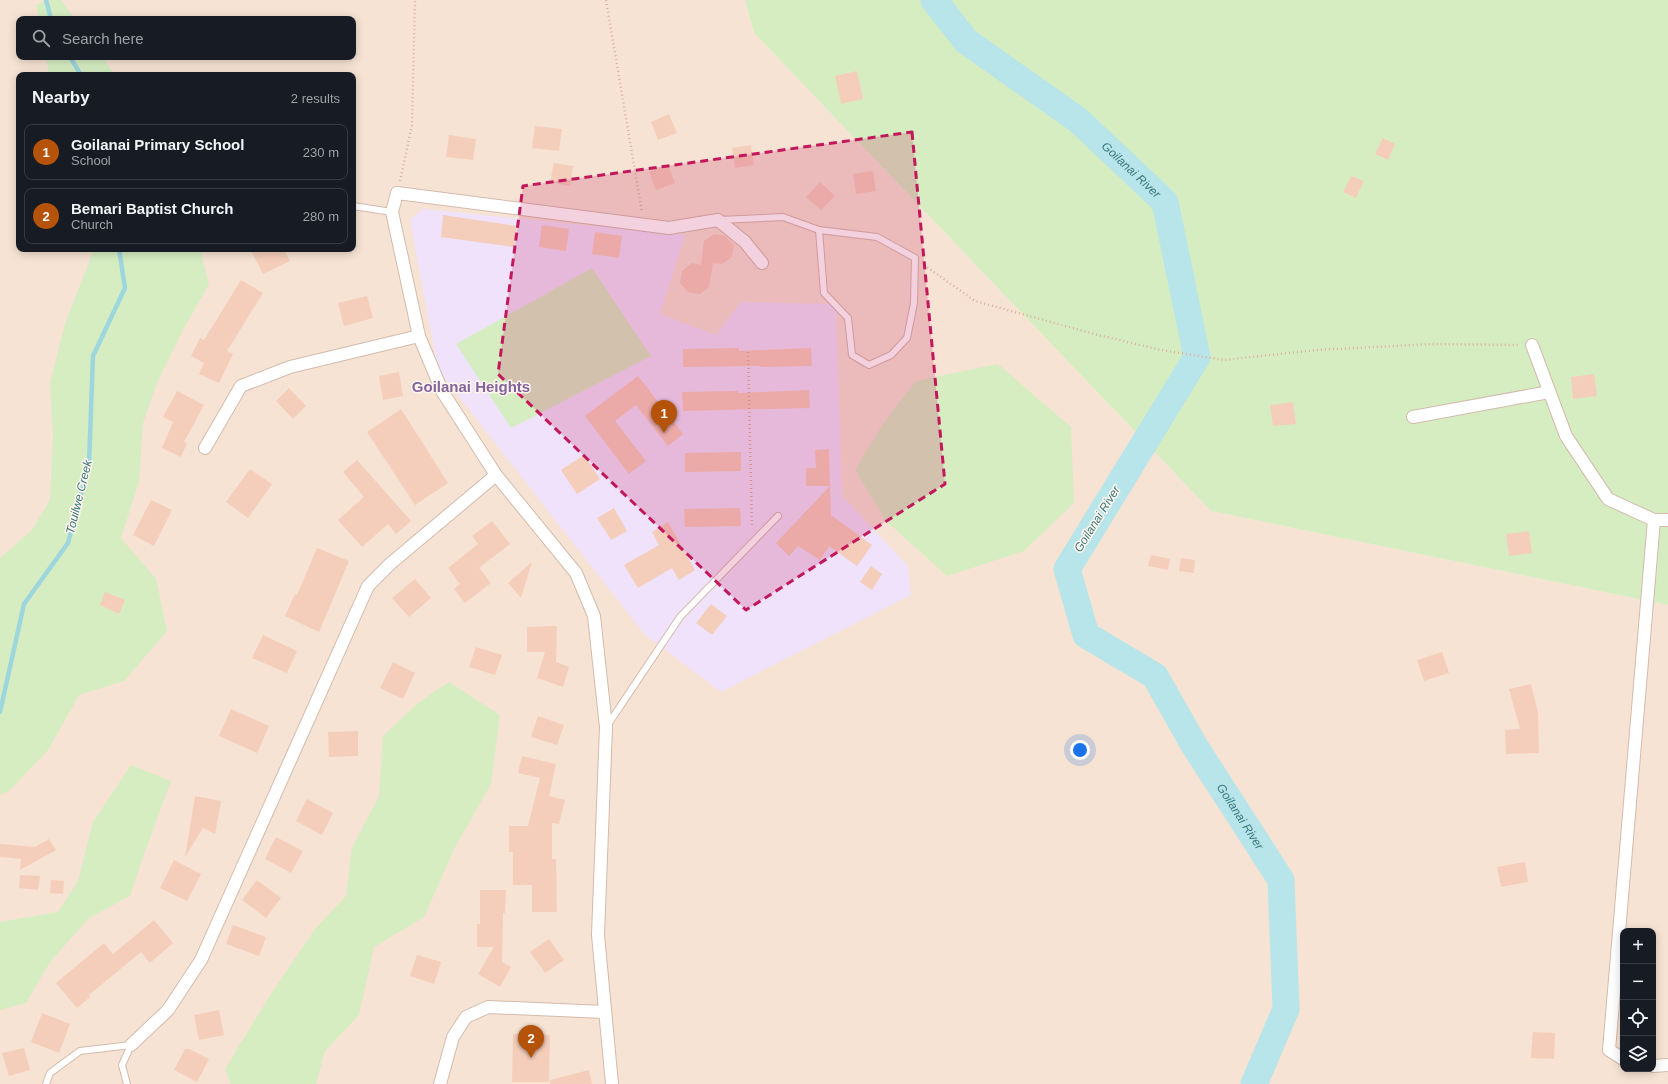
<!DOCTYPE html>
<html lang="en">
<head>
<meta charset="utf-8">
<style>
	body { margin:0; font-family:Arial,sans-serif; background:#242831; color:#f1f3f6 }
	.controls { position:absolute; right:12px; bottom:12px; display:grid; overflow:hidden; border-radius:8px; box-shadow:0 2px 10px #0003 }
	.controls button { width:36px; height:36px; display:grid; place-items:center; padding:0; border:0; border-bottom:1px solid #363941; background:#171b24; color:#f1f3f6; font:20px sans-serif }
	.you { position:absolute; left:1080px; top:750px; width:14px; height:14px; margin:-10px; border:3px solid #fff; border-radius:50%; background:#1a73e8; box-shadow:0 0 0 6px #1a73e833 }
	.badge { display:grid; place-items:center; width:26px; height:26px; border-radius:50%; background:#b45309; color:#fff; font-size:13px; font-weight:700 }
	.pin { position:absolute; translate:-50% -33px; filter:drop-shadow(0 1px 2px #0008) }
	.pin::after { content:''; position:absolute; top:21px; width:14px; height:12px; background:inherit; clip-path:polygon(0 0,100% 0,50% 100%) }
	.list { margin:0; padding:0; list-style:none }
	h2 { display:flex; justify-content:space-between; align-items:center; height:52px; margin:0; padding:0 16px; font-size:17px }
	h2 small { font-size:13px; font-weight:400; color:#9ea1a6 }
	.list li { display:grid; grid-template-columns:26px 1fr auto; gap:12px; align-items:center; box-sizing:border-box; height:56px; margin:0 8px 8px; padding:0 8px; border:1px solid #363941; border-radius:8px }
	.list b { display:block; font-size:15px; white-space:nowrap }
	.list p { margin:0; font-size:13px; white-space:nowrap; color:#9ea1a6 }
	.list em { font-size:13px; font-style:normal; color:#9ea1a6 }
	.icon { flex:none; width:22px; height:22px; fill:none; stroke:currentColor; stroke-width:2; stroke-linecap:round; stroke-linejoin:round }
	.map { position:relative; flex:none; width:1668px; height:1084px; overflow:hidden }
	.search { position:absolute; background:#171b24; box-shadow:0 2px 10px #0003; left:16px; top:16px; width:340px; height:44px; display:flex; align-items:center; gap:10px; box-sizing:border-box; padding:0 14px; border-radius:8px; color:#9ea1a6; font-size:15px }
	.panel { position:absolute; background:#171b24; box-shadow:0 2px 10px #0003; left:16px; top:72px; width:340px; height:180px; border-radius:8px }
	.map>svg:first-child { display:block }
	.residential { fill:#f6e3d3; fill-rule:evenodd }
	.education { fill:#efe2fa }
	.green { fill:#d6edc2 }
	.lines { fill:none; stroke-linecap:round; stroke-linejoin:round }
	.stream { stroke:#9dd6dc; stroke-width:4.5 }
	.river { stroke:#b8e5e9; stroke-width:27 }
	.building { fill:#f5cebb }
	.lane-casing { stroke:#d3bbad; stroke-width:8 }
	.street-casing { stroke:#d3bbad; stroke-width:14 }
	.path { stroke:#dbb19d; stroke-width:2.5; stroke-dasharray:1 3; stroke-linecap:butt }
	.lane { stroke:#fff; stroke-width:6 }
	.street { stroke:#fff; stroke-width:12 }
	.marked { fill:#c2185b; fill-opacity:0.2; stroke:#c2185b; stroke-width:3; stroke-dasharray:8 5; stroke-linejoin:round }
	.labels { text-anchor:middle; stroke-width:3; stroke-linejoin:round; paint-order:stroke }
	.water-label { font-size:12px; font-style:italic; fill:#3a787f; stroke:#fff6ed }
	.district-label { font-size:15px; font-weight:bold; fill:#85639d; stroke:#fff6ed }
</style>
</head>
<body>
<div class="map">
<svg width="1668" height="1084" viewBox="0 0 1668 1084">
	<rect width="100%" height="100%" fill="#fef2e5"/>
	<path class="residential" d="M0 0H745L754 33 1211 511 1668 605V1084H0ZM19 19H353V57H19ZM19 75H353V249H19ZM1623 931H1653V1069H1623Z"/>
	<polygon class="education" points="423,209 685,235 660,314 716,335 741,302 836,304 842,496 908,566 911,595 721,692 645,635 438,370 410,220"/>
	<g class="green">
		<polygon points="47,0 61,0 75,19 39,19 36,5"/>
		<polygon points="745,0 1668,0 1668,605 1211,511 754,33"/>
		<polygon points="46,57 102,57 115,75 49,75"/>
		<polygon points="94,249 200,249 209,284 183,330 157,383 143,423 139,481 121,538 156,579 167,631 124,681 79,695 48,750 10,790 0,795 0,558 32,530 50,500 53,436 50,383 65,324"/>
		<polygon points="592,268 651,356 511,428 456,344"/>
		<polygon points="998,364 1071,427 1074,503 1024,551 947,576 886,521 855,470 884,422 916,381"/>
		<polygon points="449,682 500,715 491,784 455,847 424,917 374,947 359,1015 325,1051 316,1084 231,1084 225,1069 269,997 315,929 346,896 352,848 379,796 383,736 418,703"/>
		<polygon points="131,765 171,781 144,854 130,896 89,918 50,962 26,1003 0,1010 0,922 58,912 78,881 93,822"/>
	</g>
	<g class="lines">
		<g class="stream">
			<polyline points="46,0 51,19"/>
			<polyline points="70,57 81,75"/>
			<polyline points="0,712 24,604 68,543 89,464 93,356 125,288 119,249"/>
		</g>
		<path class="river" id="s1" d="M934 0 966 41 1078 120 1165 202 1197 357 1067 569 1086 635 1155 676 1194 745 1281 880 1286 1009 1254 1084"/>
	</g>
	<g class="building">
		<polygon points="857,71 863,99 841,104 835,76"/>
		<polygon points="669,114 677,133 658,140 651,122"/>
		<polygon points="535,126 562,129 559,151 532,148"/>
		<polygon points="449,135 476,139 473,160 446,157"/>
		<polygon points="1383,138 1395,144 1388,160 1375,154"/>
		<polygon points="751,145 754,165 735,168 732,148"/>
		<polygon points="554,163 573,166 570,186 550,182"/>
		<polygon points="668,165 675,183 656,190 649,172"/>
		<polygon points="873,171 876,191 856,194 853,174"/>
		<polygon points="1351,176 1364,181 1356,198 1343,192"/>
		<polygon points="820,182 835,196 821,210 806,197"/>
		<polygon points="443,215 517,226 514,247 441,237"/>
		<polygon points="542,225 569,229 566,251 539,247"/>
		<polygon points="595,232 622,236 619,258 592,254"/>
		<polygon points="714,234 725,236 734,245 732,257 722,264 713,263 709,287 700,294 688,292 680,283 682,271 692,263 701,265 704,241"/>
		<polygon points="250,249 284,249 290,261 263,274"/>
		<polygon points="241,280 263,293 227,351 233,354 219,383 199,374 204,363 191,356 200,338 204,340"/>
		<polygon points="367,296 373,318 344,326 338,303"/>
		<polygon points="739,348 739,351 811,348 812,366 760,367 760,366 683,367 683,349"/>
		<polygon points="399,372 403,396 383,400 379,376"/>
		<polygon points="1594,374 1597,396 1573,399 1571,377"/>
		<polygon points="638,376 683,434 668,446 636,405 615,421 646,461 629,474 585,416"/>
		<polygon points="289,388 306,406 293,419 276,401"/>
		<polygon points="809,390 810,408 683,411 682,392 738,391 738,393"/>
		<polygon points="177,391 204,405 184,442 187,443 181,457 162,448 173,422 163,417"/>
		<polygon points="1293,402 1296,424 1273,426 1270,405"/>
		<polygon points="401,409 448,483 415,505 367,432"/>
		<polygon points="829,449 830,486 806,486 806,468 816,468 815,450"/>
		<polygon points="741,452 741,471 685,472 685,453"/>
		<polygon points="584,455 600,479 577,494 561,470"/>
		<polygon points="357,460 411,521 396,534 388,524 362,547 338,520 364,497 343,472"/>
		<polygon points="250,469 272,484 248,518 226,502"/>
		<polygon points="830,486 831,515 872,545 857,566 829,546 820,560 798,546 789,556 776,543"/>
		<polygon points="151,500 172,510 154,546 133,535"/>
		<polygon points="614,508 627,531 611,540 597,518"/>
		<polygon points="740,508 741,526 685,527 684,509"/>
		<polygon points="492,521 510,544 479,568 491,583 465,603 454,589 460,584 448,568 478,544 472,536"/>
		<polygon points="668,522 695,570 679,580 672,568 638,588 624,565 659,545 652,532"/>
		<polygon points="1529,531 1532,553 1509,556 1506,534"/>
		<polygon points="317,548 349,561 319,632 285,616 295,594 297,595"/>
		<polygon points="1151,555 1170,559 1168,570 1148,566"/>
		<polygon points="1181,558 1195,560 1194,573 1179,571"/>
		<polygon points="532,562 521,598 508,583"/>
		<polygon points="871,566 882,574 872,590 860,582"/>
		<polygon points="415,579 431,598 409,617 392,598"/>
		<polygon points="105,592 125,600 119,614 100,605"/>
		<polygon points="711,604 727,616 712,635 696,623"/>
		<polygon points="554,626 557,627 556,662 569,667 563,687 537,678 545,652 527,652 527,627"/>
		<polygon points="263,635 297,651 287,673 252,658"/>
		<polygon points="476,647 502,655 495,675 469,667"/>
		<polygon points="1442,652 1449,673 1424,681 1417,660"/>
		<polygon points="393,662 415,673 403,699 380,688"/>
		<polygon points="1531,684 1538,712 1539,753 1506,754 1505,730 1520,729 1509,689"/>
		<polygon points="231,709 269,726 257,753 219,736"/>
		<polygon points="538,716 564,725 557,745 531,737"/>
		<polygon points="358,731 358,756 329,757 328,732"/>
		<polygon points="522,756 556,764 549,796 565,800 559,824 552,823 552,859 556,859 557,912 532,912 532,885 513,885 513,852 509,852 509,826 528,826 540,778 518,773"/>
		<polygon points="195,796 221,801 215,834 203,828 185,857"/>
		<polygon points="307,799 333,813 322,835 296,821"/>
		<polygon points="276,837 303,851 291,873 265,859"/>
		<polygon points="49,839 56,850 20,870 21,859 0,857 0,844 35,847"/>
		<polygon points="174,860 201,874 187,901 160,888"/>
		<polygon points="1525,862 1528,882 1501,887 1497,867"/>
		<polygon points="20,875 40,876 38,890 19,888"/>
		<polygon points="51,880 64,881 63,894 50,893"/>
		<polygon points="257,880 281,898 266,918 242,900"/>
		<polygon points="480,890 506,890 505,913 503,913 502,962 511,967 500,987 478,974 494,947 477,947 477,924 480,924"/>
		<polygon points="154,920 173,943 150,963 141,952 89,995 90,997 77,1008 56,983 104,943 113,954"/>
		<polygon points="233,925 266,937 259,956 226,944"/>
		<polygon points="549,939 564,960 545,973 530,952"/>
		<polygon points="417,955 441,962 434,984 410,976"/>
		<polygon points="219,1010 224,1035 199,1040 194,1015"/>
		<polygon points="42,1013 70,1024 59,1053 31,1042"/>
		<polygon points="1533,1032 1555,1033 1554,1059 1531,1058"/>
		<polygon points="513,1034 550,1035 549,1082 512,1082"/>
		<polygon points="24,1048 30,1070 9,1076 2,1053"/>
		<polygon points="185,1049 189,1049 209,1059 197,1082 174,1070"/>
		<polygon points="589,1070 592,1084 550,1084 550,1080"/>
	</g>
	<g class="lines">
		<g class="lane-casing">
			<g id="lane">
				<polyline points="353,206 392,212"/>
				<polyline points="719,220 783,217 819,230 877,237 915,258 914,303 907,338 891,355 869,365 852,355 848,318 824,293 819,230"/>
				<polyline points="607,726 680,617 778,516"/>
				<polyline points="46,1084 50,1073 80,1051 131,1045"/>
				<polyline points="127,1084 122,1065 131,1045"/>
			</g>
		</g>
		<g class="street-casing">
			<g id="street">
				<polyline points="1532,345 1566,436 1608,499 1654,520 1668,520"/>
				<polyline points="1413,417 1549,392"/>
				<polyline points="205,448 241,386 290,367 419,336"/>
				<polyline points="131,1045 168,1010 201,960 368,586 390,564 496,475"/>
				<polyline points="1623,1059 1609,1050 1654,520"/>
				<polyline points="1653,1066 1668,1065"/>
				<polyline points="440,1084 453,1037 466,1017 488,1007 605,1012"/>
				<polyline points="612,1084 598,935 606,727 594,616 576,573 496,475 442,391 419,336 392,212 397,193 669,228 718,220 745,242 762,263"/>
			</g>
		</g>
		<g class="path">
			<polyline points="606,0 642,212"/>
			<polyline points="400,181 412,125 415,0"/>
			<polyline points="924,265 975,301 1098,335 1161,350 1224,360 1316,350 1432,344 1519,345"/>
			<polyline points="748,352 752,528"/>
		</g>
		<use href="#lane" class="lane"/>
		<use href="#street" class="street"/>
	</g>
	<path class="marked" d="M912 132 945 484 746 610 498 374 523 186Z"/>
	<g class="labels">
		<g class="water-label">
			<text dy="4" stroke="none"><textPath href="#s1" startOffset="262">Goilanai River</textPath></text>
			<text transform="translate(79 497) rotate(-76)" y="4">Touilwe Creek</text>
			<text transform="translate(1097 519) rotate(-58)" y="4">Goilanai River</text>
			<text dy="4" stroke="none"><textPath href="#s1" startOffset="1029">Goilanai River</textPath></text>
		</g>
		<g class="district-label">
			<text x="471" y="392">Goilanai Heights</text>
		</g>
	</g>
</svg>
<div class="controls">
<button>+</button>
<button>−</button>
<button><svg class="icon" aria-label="locate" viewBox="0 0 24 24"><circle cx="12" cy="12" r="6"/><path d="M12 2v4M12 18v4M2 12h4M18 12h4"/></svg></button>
<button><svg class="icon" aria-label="layers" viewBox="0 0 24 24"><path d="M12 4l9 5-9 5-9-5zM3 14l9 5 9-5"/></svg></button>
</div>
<div class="you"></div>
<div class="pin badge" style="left:664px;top:433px">1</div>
<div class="pin badge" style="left:531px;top:1058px">2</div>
<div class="search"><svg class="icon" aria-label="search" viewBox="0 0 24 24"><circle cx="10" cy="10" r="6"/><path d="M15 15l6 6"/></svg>Search here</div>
<section class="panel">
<h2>Nearby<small>2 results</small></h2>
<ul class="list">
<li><span class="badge">1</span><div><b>Goilanai Primary School</b><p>School</p></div><em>230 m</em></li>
<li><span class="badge">2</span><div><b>Bemari Baptist Church</b><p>Church</p></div><em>280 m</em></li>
</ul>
</section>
</div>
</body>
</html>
